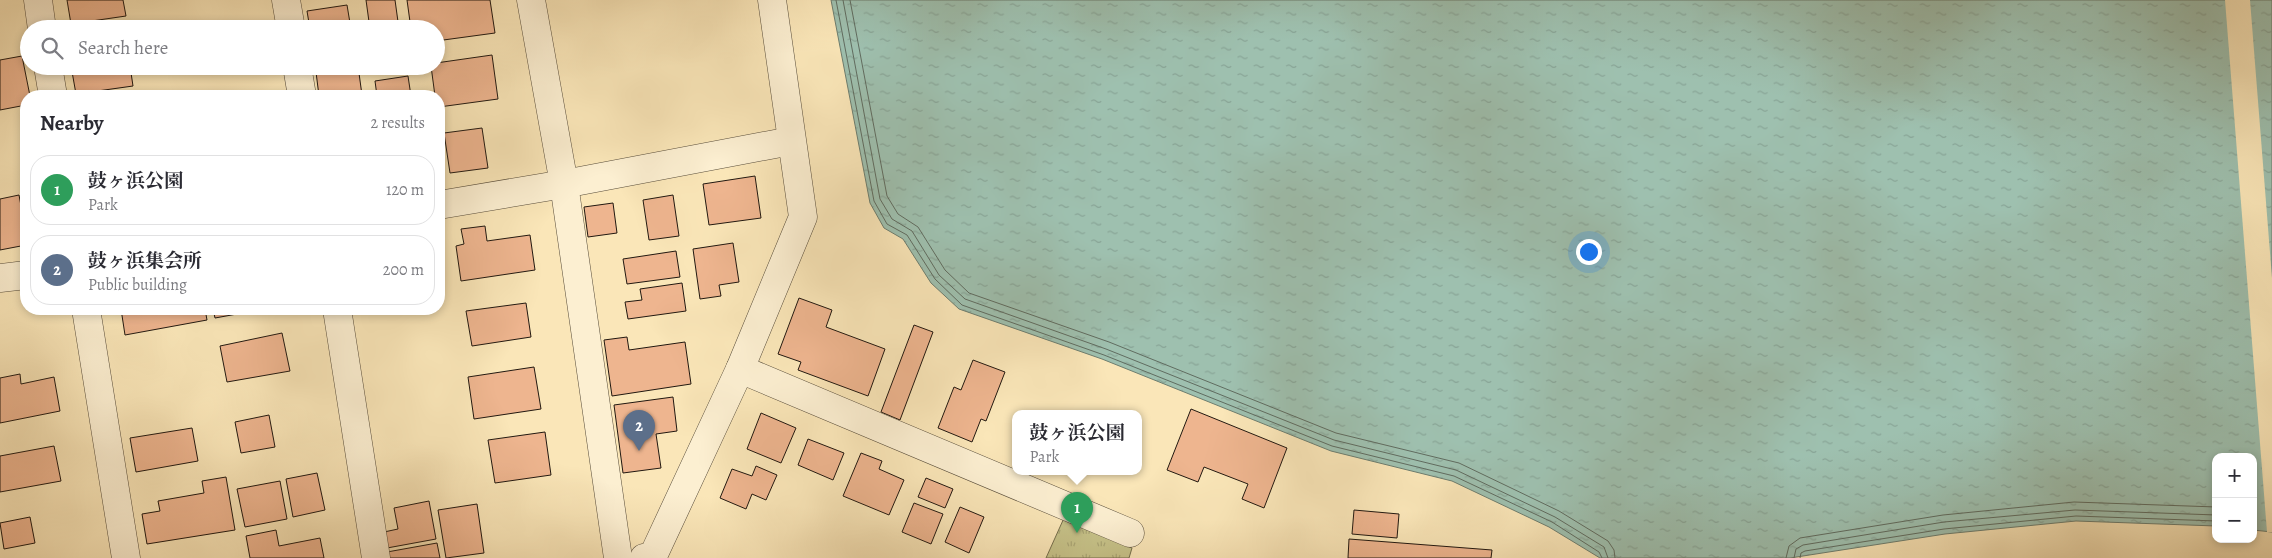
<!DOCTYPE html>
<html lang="en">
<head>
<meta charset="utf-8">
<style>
	body { margin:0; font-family:Alegreya,"Noto Serif JP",serif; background:#f7f7f7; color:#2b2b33 }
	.controls { position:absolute; right:15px; bottom:15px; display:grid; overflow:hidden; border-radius:10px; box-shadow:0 2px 8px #0003 }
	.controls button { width:45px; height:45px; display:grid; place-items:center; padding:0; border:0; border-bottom:1px solid #e1e1e2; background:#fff; color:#2b2b33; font:25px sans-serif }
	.you { position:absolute; left:1588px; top:251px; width:18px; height:18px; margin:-12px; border:4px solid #fff; border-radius:50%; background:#1a73e8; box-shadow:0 0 0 8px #1a73e833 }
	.badge { display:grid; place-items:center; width:32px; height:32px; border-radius:50%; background:#db2777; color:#fff; font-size:16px; font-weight:700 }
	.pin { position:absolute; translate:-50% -41px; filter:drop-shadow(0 1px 2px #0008) }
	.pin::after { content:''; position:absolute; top:26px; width:18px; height:15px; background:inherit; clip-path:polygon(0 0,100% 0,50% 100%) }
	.popup { position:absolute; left:1012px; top:410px; width:130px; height:65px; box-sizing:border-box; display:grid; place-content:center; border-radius:10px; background:#fff; filter:drop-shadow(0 1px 4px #0005); font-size:16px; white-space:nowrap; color:#7c7c81 }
	.popup b { font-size:19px; color:#2b2b33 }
	.popup::after { content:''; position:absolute; left:50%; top:100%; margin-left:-10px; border:10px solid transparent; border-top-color:#fff }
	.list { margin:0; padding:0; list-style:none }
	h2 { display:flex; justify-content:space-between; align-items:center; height:65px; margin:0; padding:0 20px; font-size:21px }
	h2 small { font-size:16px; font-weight:400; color:#7c7c81 }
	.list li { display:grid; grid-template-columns:32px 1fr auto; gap:15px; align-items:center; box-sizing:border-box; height:70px; margin:0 10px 10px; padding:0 10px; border:1px solid #e1e1e2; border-radius:20px }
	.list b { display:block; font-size:19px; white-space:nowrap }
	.list p { margin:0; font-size:16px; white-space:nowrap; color:#7c7c81 }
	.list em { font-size:16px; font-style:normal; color:#7c7c81 }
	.icon { flex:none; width:28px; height:28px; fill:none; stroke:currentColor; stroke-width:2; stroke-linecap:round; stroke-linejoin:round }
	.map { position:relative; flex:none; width:2272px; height:558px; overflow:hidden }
	.search { position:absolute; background:#fff; box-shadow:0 2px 8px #0003; left:20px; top:20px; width:425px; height:55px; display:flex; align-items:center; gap:12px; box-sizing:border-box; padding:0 18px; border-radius:28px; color:#7c7c81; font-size:19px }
	.panel { position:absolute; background:#fff; box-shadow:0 2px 8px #0003; left:20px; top:90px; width:425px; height:225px; border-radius:20px }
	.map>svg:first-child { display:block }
	.park { fill:url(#park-tufts); stroke:#746d4c }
	.water { fill:url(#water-ripples); stroke:#6c7d6f }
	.pier { fill:#fae6b8 }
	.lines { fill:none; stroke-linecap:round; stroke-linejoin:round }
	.shore { stroke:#606c60; stroke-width:1 }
	.building { fill:#eeb58f; stroke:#211810 }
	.minor-casing { stroke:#574c3a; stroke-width:29 }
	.minor { stroke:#fcefd1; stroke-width:28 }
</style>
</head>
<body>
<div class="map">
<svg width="2272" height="558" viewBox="0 0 2272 558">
	<defs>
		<pattern id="park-tufts" width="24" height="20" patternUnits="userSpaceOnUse" patternTransform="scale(1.25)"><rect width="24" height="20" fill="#c6c289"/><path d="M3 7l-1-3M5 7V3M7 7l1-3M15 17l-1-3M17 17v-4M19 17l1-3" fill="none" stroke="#aaa675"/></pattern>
		<pattern id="water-ripples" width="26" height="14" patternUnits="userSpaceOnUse" patternTransform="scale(1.25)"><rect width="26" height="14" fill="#9ec0af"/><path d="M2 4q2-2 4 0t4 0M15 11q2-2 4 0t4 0" fill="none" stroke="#88a496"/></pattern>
	</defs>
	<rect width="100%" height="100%" fill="#fae6b8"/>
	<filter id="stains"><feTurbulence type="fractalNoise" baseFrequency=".004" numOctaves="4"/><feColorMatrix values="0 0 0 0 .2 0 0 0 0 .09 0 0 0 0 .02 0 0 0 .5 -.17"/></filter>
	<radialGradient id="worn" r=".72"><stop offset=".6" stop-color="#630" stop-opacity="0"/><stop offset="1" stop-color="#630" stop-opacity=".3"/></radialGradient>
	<polygon class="park" points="1064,518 1132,548 1129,558 1046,558"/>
	<polygon class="water" points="831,0 2272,0 2272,532 2253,530 2253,457 2216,457 2216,526 2076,521 1945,534 1790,558 1600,558 1549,527 1452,481 1331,451 1102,359 959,309 931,283 903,239 884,228 870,203"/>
	<polygon class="pier" points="2225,0 2250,0 2272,278 2272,532 2267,532"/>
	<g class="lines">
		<g class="shore">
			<polyline points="836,0 874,201 887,224 907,235 935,279 962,305 1104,355 1332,446 1454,476 1552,522 1599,552 1602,558"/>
			<polyline points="843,0 880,199 892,219 912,231 939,275 965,299 1106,349 1334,440 1456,470 1555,517 1604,547 1608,558"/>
			<polyline points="850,0 887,196 898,214 918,227 945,270 969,293 1109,342 1336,433 1459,463 1559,511 1608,541 1614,550 1615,558"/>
			<polyline points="1786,558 1789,546 1800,538 1943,515 2074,502 2216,507"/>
			<polyline points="1794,558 1796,549 1803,545 1944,522 2075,510 2216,515"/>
			<polyline points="1800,558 1801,553 1805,551 1944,529 2076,516 2216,521"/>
		</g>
	</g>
	<g class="building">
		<polygon points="67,0 123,0 126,16 71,24"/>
		<polygon points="366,0 395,0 399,29 370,29"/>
		<polygon points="407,0 490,0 495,33 436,41 436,29 411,29"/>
		<polygon points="347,5 351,29 310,29 307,11"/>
		<polygon points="492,55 498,99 439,107 439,96 435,96 431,66 436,66 436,63"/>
		<polygon points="22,56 30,96 26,96 26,105 0,110 0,60"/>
		<polygon points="71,66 130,66 133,86 76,94"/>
		<polygon points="358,66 362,95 319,96 316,72"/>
		<polygon points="408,76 411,96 377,96 375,81"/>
		<polygon points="482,128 488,168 450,173 444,133"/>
		<polygon points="755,176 761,218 709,225 703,184"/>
		<polygon points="19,195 26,233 26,245 0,250 0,199"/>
		<polygon points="673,195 679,236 649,240 643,200"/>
		<polygon points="613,203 617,233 588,237 584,207"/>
		<polygon points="485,226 487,241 530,235 535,270 461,281 456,246 464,244 461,229"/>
		<polygon points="733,243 739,282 719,285 721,296 700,299 693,249"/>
		<polygon points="676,251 680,277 627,284 623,259"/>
		<polygon points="682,283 686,311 628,319 625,302 642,300 640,289"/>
		<polygon points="799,298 832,310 826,327 885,349 868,396 798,370 801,362 778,354"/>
		<polygon points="526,303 531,337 472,346 466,311"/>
		<polygon points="121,309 205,309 207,320 125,335"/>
		<polygon points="213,309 259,309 259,310 215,318"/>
		<polygon points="914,325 933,332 900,420 881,412"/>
		<polygon points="282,333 290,371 227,382 220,346"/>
		<polygon points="627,337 629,350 685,342 691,384 612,396 604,340"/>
		<polygon points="973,360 1005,372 986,421 981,419 972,442 938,428 954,387 961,390"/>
		<polygon points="534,367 541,409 474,419 468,377"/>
		<polygon points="20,374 21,384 54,377 60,411 0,423 0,378"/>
		<polygon points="673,397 677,431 656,434 661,468 623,473 614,405"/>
		<polygon points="1191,409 1287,448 1264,508 1242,499 1248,484 1204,467 1198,482 1167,470"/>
		<polygon points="761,413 796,428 781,463 747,449"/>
		<polygon points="269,415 275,447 241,453 235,422"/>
		<polygon points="192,428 198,461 136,472 130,438"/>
		<polygon points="545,432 551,475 495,483 488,440"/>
		<polygon points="808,439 844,453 833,480 798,465"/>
		<polygon points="54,446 61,481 0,492 0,456"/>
		<polygon points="861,453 882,461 879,469 904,480 889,515 843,496"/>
		<polygon points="756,466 777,475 766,500 752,494 746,509 720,498 732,469 752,476"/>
		<polygon points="317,473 325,510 293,517 286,479"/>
		<polygon points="226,477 235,530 147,544 142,514 160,511 158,501 204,493 202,481"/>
		<polygon points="926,478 953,489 945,508 918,497"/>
		<polygon points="280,481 287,519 245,527 237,489"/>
		<polygon points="429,501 436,539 387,548 384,532 398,529 394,508"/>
		<polygon points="914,503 943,514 931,544 902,532"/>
		<polygon points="477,504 484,553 446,558 438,510"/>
		<polygon points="960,507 984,517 969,553 945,542"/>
		<polygon points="1354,510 1399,514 1397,538 1352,534"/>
		<polygon points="30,517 35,543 4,549 0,523"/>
		<polygon points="276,530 279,546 320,538 324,558 250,558 246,536"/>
		<polygon points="1349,539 1492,550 1491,558 1348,558"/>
		<polygon points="437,543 440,558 389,558 387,552"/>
	</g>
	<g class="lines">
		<g class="minor-casing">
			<g id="minor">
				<polyline points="38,0 42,29"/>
				<polyline points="286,0 291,29"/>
				<polyline points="531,0 564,184 618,558"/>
				<polyline points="48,66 53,96"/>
				<polyline points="297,66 302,96"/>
				<polyline points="439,205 564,184 791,141"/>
				<polyline points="0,278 26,275"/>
				<polyline points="86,309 126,558"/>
				<polyline points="337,309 376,558"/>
				<polyline points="740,369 1130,533"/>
				<polyline points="644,558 653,556 740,369 803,217 772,0"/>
			</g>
		</g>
		<use href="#minor" class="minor"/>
	</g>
	<rect width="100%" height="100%" filter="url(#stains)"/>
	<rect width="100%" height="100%" fill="url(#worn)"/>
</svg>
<div class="controls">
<button>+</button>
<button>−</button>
</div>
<div class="you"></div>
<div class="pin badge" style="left:1077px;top:533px;background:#2e9e5b">1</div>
<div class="popup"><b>鼓ヶ浜公園</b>Park</div>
<div class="pin badge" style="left:639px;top:451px;background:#5c6f8a">2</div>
<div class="search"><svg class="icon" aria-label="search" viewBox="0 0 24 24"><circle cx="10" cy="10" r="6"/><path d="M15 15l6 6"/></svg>Search here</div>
<section class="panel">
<h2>Nearby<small>2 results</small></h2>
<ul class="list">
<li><span class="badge" style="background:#2e9e5b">1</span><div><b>鼓ヶ浜公園</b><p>Park</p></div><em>120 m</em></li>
<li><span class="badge" style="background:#5c6f8a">2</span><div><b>鼓ヶ浜集会所</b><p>Public building</p></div><em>200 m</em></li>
</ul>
</section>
</div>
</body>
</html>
